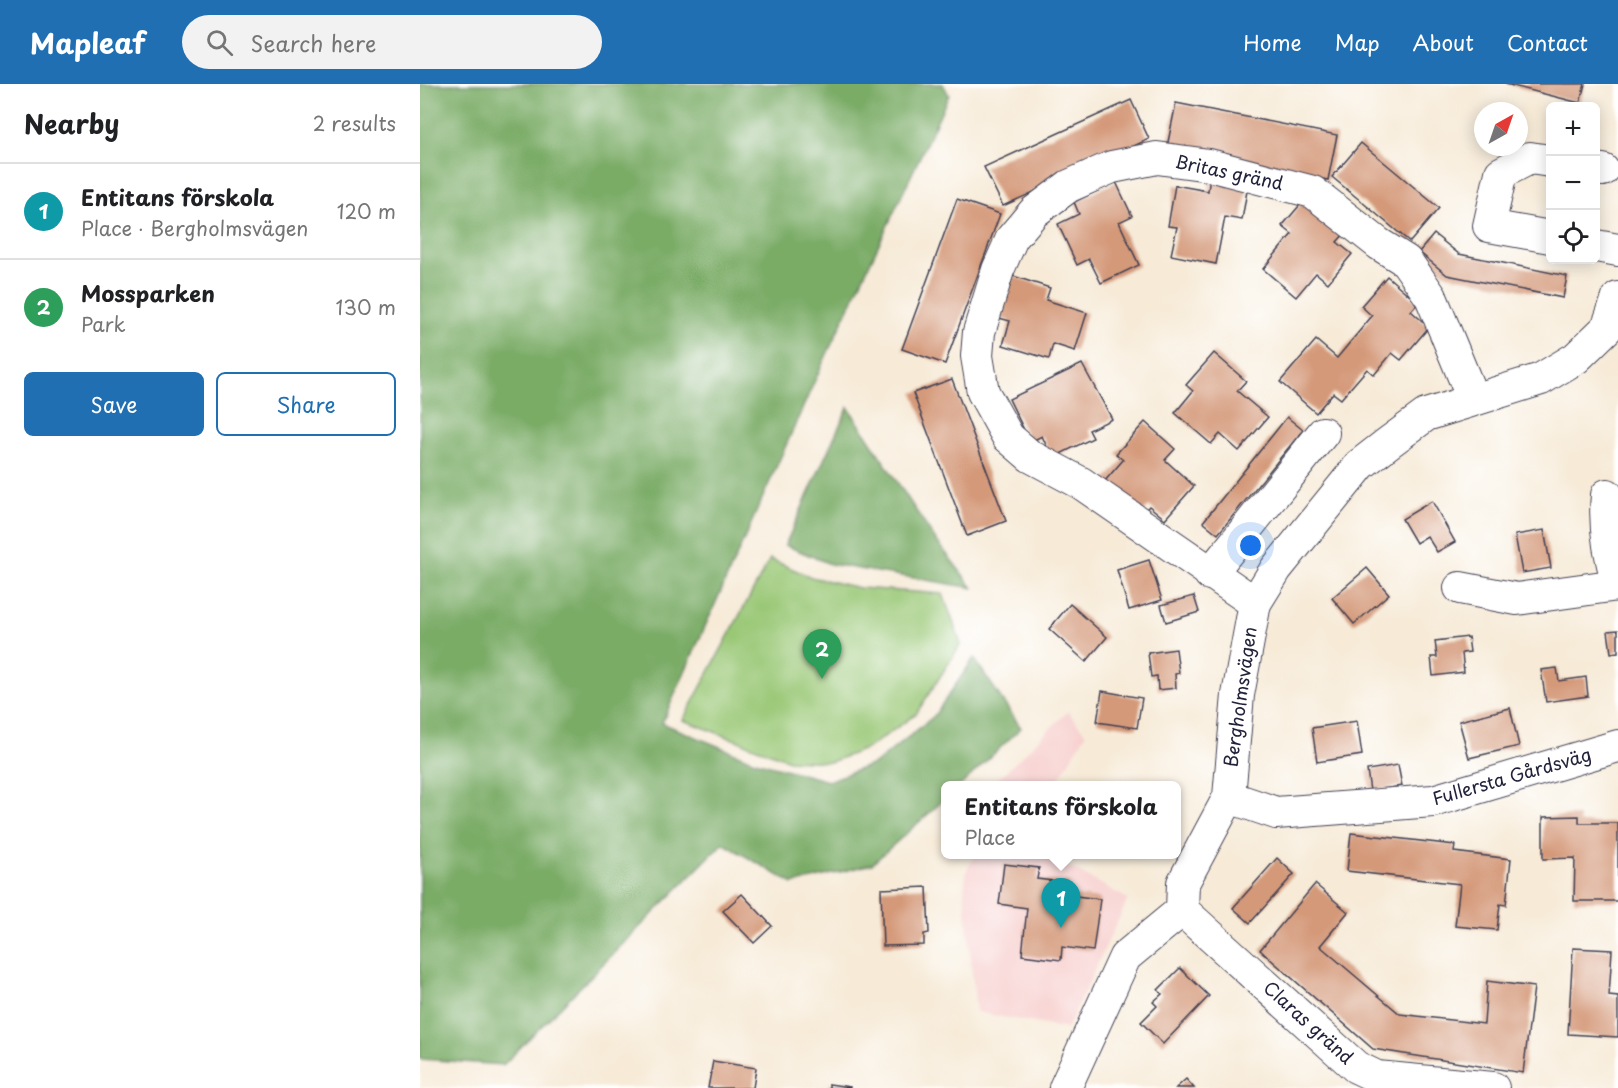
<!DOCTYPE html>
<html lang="en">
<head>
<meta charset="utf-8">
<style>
	body { margin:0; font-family:"Playpen Sans",sans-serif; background:#f2f2f2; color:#202124 }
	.controls { position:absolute; right:18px; top:18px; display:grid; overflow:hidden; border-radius:9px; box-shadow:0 3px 15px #0003 }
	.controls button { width:54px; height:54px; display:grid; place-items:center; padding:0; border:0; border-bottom:2px solid #e0e0e0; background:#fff; color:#202124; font:30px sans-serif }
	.compass { position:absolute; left:1054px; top:18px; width:54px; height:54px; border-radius:50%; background:#fff; box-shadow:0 3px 15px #0003; rotate:40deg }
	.you { position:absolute; left:831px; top:462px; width:21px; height:21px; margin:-15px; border:4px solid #fff; border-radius:50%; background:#1a73e8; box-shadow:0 0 0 9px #1a73e833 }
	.badge { display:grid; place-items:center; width:39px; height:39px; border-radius:50%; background:#1f6fb2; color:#fff; font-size:20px; font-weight:700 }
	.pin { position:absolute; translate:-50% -50px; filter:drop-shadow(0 2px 3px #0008) }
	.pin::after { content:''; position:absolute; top:32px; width:21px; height:18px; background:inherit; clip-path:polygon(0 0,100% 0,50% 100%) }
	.popup { position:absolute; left:521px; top:697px; width:240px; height:78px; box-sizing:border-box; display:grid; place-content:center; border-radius:9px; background:#fff; filter:drop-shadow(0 2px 4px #0005); font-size:20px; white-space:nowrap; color:#757577 }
	.popup b { font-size:22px; color:#202124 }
	.popup::after { content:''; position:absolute; left:50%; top:100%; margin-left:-12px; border:12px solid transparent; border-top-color:#fff }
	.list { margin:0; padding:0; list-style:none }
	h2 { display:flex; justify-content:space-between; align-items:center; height:78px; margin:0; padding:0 24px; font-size:26px }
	h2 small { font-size:20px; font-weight:400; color:#757577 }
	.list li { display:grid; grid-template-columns:39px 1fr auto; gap:18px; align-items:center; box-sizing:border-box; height:96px; padding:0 24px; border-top:2px solid #e0e0e0 }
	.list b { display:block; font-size:22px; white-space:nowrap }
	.list p { margin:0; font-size:20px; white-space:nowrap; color:#757577 }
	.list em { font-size:20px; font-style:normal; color:#757577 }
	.actions { display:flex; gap:12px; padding:18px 24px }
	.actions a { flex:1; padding:14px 0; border:2px solid #1f6fb2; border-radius:9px; text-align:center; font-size:21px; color:#1f6fb2 }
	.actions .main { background:#1f6fb2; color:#fff }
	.icon { flex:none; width:33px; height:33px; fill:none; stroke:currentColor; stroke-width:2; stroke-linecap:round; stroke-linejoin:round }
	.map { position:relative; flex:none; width:1198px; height:1004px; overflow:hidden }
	header { display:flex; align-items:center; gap:36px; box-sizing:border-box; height:84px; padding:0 30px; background:#1f6fb2; color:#fff }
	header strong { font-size:28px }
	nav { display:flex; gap:33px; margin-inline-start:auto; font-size:21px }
	.search { width:420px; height:54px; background:#f2f2f2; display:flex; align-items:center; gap:15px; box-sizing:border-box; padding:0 21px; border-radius:33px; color:#757577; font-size:22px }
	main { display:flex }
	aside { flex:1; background:#fff }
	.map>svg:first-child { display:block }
	.built { fill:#f7d0cf }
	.green { fill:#99c775; stroke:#5e7458; stroke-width:1.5 }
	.forest { fill:#7aac66; stroke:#4e6750; stroke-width:1.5 }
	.building { fill:#d49979 }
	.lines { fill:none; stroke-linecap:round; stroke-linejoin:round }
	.minor-casing { stroke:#424053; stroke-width:34 }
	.minor { stroke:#fff; stroke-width:32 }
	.labels { text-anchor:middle; stroke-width:5; stroke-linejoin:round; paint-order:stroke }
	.street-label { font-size:18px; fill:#22223b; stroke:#fff }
</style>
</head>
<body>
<header>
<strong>Mapleaf</strong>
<div class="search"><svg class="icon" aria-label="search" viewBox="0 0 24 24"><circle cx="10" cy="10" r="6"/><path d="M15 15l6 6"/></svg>Search here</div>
<nav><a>Home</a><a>Map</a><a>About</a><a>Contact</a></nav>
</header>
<main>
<aside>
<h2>Nearby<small>2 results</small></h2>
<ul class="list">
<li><span class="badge" style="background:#0f9aa8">1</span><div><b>Entitans förskola</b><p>Place · Bergholmsvägen</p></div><em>120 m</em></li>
<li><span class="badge" style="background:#2e9e5b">2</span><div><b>Mossparken</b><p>Park</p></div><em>130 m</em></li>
</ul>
<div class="actions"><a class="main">Save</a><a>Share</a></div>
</aside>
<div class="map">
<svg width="1198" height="1004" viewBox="0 0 1198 1004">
	<rect width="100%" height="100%" fill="#fff"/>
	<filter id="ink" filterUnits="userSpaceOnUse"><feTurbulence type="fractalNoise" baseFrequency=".0167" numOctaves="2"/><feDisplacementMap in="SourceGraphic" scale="12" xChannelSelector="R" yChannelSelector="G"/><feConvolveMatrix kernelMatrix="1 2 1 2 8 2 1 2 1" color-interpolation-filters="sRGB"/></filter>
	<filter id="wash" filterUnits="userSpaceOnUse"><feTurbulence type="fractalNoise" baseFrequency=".008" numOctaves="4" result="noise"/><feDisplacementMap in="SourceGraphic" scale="24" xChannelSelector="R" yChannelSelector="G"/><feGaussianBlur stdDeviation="1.35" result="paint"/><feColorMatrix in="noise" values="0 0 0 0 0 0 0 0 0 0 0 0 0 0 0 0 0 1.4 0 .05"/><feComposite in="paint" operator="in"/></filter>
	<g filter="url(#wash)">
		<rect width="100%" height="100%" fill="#f7ebd8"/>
		<g class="built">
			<polygon points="648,627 666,650 635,701 572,701"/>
			<polygon points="555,771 628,771 708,815 647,945 556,928 544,807 546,788"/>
		</g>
		<polygon class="green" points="350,475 391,493 440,504 523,510 541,560 496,630 448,664 411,678 369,676 263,636"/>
		<g class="forest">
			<polygon points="0,0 523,0 529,11 401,283 242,639 332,676 408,697 456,679 514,632 554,574 601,644 541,701 526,702 525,715 452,780 373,800 303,759 83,981 0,975"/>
			<polygon points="428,323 512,451 553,504 410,480 365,461"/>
		</g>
		<g id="blocks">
			<g class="building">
				<polygon points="1085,0 1165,0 1160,19"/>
				<polygon points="711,16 729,55 583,122 564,83"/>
				<polygon points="756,19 917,51 908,96 747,63"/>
				<polygon points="941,59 1019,124 990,158 912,93"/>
				<polygon points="790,93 828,101 822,136 805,133 796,180 751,171 757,143 748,142 755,101 788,107"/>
				<polygon points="696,98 712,132 699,138 719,181 681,199 669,175 657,181 638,140 659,130 654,118"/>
				<polygon points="537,115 580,130 525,280 482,265"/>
				<polygon points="885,115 926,148 917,158 932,170 908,199 896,189 876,213 843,185 872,150 862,142"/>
				<polygon points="1014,150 1039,170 1147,192 1143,214 1027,191 999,168"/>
				<polygon points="593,192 630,204 626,216 667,229 655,267 633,260 629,275 583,261 590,237 579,234"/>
				<polygon points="967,192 998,219 991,227 1009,243 981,276 972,269 954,291 947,285 921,315 913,309 896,329 860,298 896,256 917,274 952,232 941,222"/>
				<polygon points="794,269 826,297 817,307 848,333 819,367 800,350 791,360 755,329 773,307 766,301"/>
				<polygon points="662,280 692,335 669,346 673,354 632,374 622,352 610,358 589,315"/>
				<polygon points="532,295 586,437 547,452 493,309"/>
				<polygon points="867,333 883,346 798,450 783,438"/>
				<polygon points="725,338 755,365 745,376 774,402 745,435 729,422 721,431 684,398 703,376 696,370"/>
				<polygon points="1012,417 1035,458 1017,468 1007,452 996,459 982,435"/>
				<polygon points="1124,446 1131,484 1102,489 1095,451"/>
				<polygon points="729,476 742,516 709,526 697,486"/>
				<polygon points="947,484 969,510 934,540 912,514"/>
				<polygon points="774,512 779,528 746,538 741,521"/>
				<polygon points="650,520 687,553 666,578 629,545"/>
				<polygon points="1198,546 1198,568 1191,569 1188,547"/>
				<polygon points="1048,553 1050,568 1042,569 1044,588 1013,592 1011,573 1017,573 1015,557"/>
				<polygon points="756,565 759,589 755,590 756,604 738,606 737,592 731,593 728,569"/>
				<polygon points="1137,584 1139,597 1166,593 1168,612 1126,618 1121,586"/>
				<polygon points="682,607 722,614 717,644 677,638"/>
				<polygon points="1090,624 1099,662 1049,674 1039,637"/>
				<polygon points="937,637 942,671 897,678 892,644"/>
				<polygon points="978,681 982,702 950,707 947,686"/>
				<polygon points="1159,732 1159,739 1198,739 1198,817 1154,817 1155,774 1123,775 1123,733"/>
				<polygon points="931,749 1035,761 1034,768 1091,775 1086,821 1080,820 1077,846 1035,842 1040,800 927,787"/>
				<polygon points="857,774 874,790 830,839 813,824"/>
				<polygon points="584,780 619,784 617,795 650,799 648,811 680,815 673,867 642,863 641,876 602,871 607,824 579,820"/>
				<polygon points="895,800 928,828 900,862 980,930 1064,940 1067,897 1114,903 1103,989 953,965 840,866"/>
				<polygon points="507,803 509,849 504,850 504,861 463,862 461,805"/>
				<polygon points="322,810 352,842 334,859 303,827"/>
				<polygon points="1153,864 1192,866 1189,912 1198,913 1198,953 1148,950"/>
				<polygon points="760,884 789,912 743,960 721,938 737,922 733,918 742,910 738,906"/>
				<polygon points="293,977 336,984 333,1004 288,1004"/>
				<polygon points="766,995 774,1004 756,1004"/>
				<polygon points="409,1000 430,1003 430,1004 409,1004"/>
			</g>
		</g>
	</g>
	<g filter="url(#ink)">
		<use href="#blocks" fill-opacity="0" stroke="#424053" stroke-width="1.5"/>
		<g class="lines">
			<g class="minor-casing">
				<g id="minor">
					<polyline points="1130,77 1110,74 1081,89 1069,142 1130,153"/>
					<polyline points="1176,85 1183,86"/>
					<polyline points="1176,162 1198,166"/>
					<path d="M1187 411C1184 441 1189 470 1198 499"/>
					<polyline points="790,490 903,349"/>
					<polyline points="1040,504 1097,515 1198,501"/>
					<polyline points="835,519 661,399 610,372 588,353 563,308 557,272 559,248 578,186 592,154 614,128 649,102 692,83 737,74 789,81 893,108 959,160 986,177 1011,213 1053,315"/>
					<polyline points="809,713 856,729 1013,717 1198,662"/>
					<polyline points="762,826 936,983 957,993 1073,1004"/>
					<polyline points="645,1004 705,873 762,826 763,799 809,713 818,611 835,519 856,485 941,380 968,359 1006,331 1121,295 1156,274 1187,244 1198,214"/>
				</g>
			</g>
			<use href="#minor" class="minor"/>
		</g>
	</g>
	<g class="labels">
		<g class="street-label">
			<text transform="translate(809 89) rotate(12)" y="6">Britas gränd</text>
			<text transform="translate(821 613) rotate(-82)" y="6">Bergholmsvägen</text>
			<text transform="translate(1092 693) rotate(-16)" y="6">Fullersta Gårdsväg</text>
			<text transform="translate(888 939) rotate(42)" y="6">Claras gränd</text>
		</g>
	</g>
</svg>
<div class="controls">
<button>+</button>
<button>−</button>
<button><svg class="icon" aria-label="locate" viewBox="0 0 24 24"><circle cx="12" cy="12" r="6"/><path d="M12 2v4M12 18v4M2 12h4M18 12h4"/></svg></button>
</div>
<svg class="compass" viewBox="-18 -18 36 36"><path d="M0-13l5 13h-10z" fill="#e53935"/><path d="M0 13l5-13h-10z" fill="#757577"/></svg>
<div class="you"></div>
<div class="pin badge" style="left:641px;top:844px;background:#0f9aa8">1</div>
<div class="popup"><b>Entitans förskola</b>Place</div>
<div class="pin badge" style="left:402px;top:595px;background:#2e9e5b">2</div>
</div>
</main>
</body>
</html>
